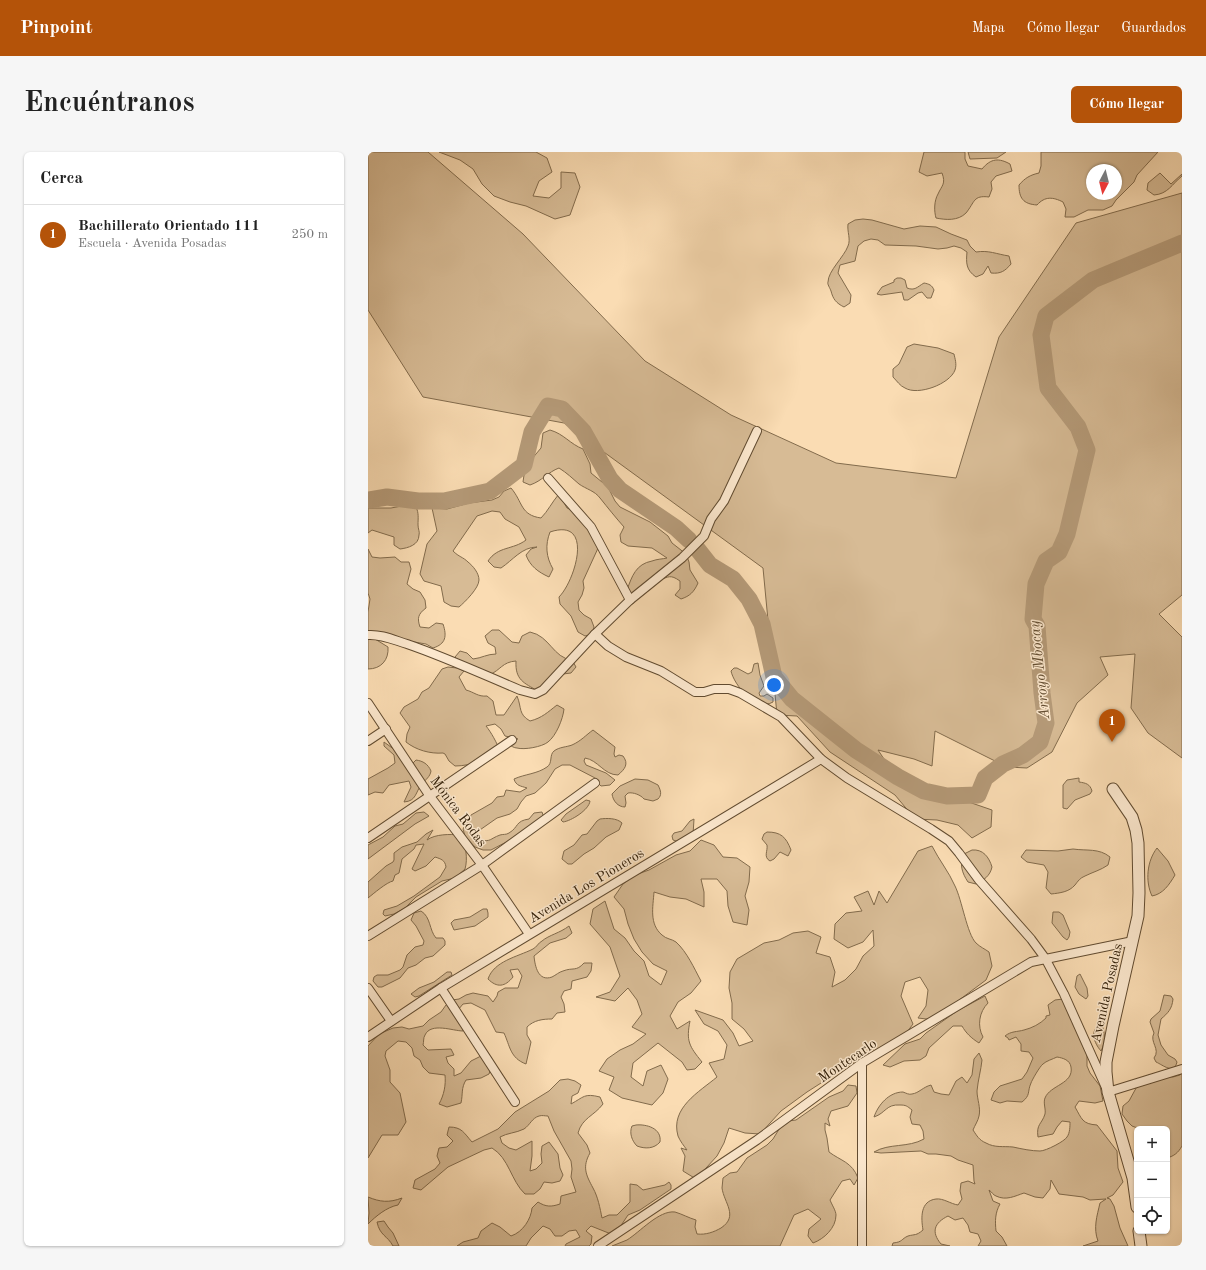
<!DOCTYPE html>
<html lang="es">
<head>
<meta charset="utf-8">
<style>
	body { margin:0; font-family:"Old Standard TT",serif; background:#f6f6f6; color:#222 }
	.controls { position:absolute; right:12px; bottom:12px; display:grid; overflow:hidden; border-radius:6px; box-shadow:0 1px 3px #0004 }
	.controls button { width:36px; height:36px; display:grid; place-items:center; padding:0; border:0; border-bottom:1px solid #e0e0e0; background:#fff; color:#222; font:20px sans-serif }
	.compass { position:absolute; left:718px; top:12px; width:36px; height:36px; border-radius:50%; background:#fff; box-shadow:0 1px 3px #0004; rotate:187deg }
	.you { position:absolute; left:406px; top:533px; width:14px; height:14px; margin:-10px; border:3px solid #fff; border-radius:50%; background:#1a73e8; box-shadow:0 0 0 6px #1a73e833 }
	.badge { display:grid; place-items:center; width:26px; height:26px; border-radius:50%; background:#b45309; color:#fff; font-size:13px; font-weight:700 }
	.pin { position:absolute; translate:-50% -33px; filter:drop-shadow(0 1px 2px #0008) }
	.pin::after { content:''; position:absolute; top:21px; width:14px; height:12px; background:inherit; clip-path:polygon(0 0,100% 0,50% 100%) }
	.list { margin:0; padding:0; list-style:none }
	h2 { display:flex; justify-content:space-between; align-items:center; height:52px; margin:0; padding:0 16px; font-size:17px }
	h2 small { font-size:13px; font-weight:400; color:#767676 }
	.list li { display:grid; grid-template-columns:26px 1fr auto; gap:12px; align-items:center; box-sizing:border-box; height:60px; padding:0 16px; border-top:1px solid #e0e0e0 }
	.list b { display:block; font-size:15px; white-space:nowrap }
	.list p { margin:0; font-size:13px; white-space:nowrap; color:#767676 }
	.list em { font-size:13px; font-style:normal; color:#767676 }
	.icon { flex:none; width:22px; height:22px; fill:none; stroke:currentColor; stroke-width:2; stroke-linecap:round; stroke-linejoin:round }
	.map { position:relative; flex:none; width:814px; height:1094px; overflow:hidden; border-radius:6px }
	header { display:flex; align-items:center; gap:24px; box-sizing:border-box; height:56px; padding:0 20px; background:#b45309; color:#fff }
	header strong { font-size:19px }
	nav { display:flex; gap:22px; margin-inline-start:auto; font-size:14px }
	.intro { display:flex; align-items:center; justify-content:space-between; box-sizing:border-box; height:96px; padding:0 24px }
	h1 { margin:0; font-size:28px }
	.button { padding:10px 18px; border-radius:6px; background:#b45309; color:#fff; font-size:14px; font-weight:700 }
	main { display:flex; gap:24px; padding:0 24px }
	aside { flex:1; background:#fff; border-radius:6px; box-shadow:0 1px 3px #0004 }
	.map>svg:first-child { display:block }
	.green { fill:#d7bb95; stroke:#826b4c; fill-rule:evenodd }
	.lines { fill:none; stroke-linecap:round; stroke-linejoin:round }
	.river { stroke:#b59a78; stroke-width:17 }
	.minor-casing { stroke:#614b30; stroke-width:10 }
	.tertiary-casing { stroke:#614b30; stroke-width:13 }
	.minor { stroke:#fce8ce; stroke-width:8 }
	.tertiary { stroke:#fce8ce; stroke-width:11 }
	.labels { text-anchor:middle; stroke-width:3; stroke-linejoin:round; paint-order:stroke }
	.street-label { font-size:14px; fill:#2e1b04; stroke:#fce8ce }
	.water-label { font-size:15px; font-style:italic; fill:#644e32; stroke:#fce8ce }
</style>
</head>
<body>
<header>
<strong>Pinpoint</strong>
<nav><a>Mapa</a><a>Cómo llegar</a><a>Guardados</a></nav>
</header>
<div class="intro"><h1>Encuéntranos</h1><a class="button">Cómo llegar</a></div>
<main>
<aside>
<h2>Cerca<small></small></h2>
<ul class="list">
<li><span class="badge">1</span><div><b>Bachillerato Orientado 111</b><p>Escuela · Avenida Posadas</p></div><em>250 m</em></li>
</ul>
</aside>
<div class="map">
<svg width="814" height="1094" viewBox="0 0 814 1094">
	<rect width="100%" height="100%" fill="#fadcb3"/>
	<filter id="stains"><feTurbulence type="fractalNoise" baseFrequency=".005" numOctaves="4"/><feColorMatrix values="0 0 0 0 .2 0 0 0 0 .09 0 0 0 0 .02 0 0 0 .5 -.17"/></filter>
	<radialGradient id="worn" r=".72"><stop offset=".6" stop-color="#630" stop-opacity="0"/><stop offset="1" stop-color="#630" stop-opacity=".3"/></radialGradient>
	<g class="green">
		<polygon points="0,0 60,0 155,82 277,209 363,263 468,311 588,326 631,185 708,71 814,41 814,443 791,462 814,485 814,606 780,581 763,556 767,502 732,505 740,523 709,551 684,600 659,616 639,615 567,579 564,614 546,607 510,598 524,619 551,634 568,641 589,646 624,658 623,675 604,686 590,673 569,668 547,667 527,643 462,600 429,564 409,563 395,416 196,271 55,245 0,158"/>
		<polygon points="71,0 168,0 179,6 184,20 171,29 165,44 181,46 193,36 193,20 207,21 212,35 202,63 187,67 158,54 142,50 126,44 114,32 105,17 92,8"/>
		<path d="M556 0H597V7L600 14 614 17C623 6 631 6 642 12L644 19 628 24 623 30 624 37 621 45C605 43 607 50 598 61 590 69 578 68 568 66 566 59 566 49 570 42 574 33 578 32 574 21L559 24 551 20Z"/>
		<polygon points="600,0 638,0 629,6 602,7"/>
		<path d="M673 0H790L769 23 766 30 748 48 744 54 735 58H720L706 65H697L698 57 695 50C685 45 677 44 669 53 655 52 651 46 651 33 657 26 662 23 671 21L673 14ZM724 18H748V42H724Z"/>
		<path d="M792 21 803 32 814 22V24C804 32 800 42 786 43L779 38 780 31Z"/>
		<path d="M495 67 504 68 536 77 552 74 568 75 583 82 599 88 602 94 608 100C621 98 628 102 641 104L643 112C637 119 633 122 623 121L620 114 615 122 608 125C598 118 598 111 599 100L593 96 586 94 579 96 570 97 548 94 517 93 510 88 503 87 496 89 490 94 487 109 472 113 470 121 483 143 482 151 476 155C468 151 465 147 463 139 462 136 459 132 460 130 460 119 476 105 480 94 483 87 479 80 480 72L487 68Z"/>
		<path d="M529 126H533L537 128 539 136C547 139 549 135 556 131 561 132 564 133 566 138L563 146H559L554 140 550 141 540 148H536L534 140 513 143 509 142 514 135 526 130V128Z"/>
		<path d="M546 192 570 196 586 202C587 207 589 212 587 218 582 232 550 244 537 236 532 234 529 229 525 225V217L531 212 539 195Z"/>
		<path d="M182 278C196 282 202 292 215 297L222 312 223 321 240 335 247 349 252 355 282 370 300 384 304 391 318 402 321 410 322 418 330 431C326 440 322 444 313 447L307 443 312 437V429C302 422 301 425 291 428 277 432 272 430 266 446L259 438C264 424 268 412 284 409 289 407 295 407 299 406L284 396 260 394 253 390 252 383 256 375C248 366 240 356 232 346 227 339 218 337 211 332 204 326 199 321 191 316 180 320 174 329 162 333L155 330 156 323 163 308 173 296 175 281Z"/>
		<path d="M143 336C155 350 152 363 173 366 180 359 184 350 191 342L199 356 206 359 216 370 231 394 215 429 216 436 214 443 210 450 211 458 216 463 223 467 226 475 224 482 217 484 210 480 203 464 192 452 191 445C207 429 227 365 182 380 177 393 178 405 185 417L181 425C170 420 162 414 158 403L163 397 169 395C154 395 145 408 133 416L126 415 120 409C130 394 145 398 158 388L151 375 137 367 132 360 124 359 109 364 85 399C91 405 95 405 100 410 105 414 111 421 111 428 111 436 97 450 91 455L83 454 76 450 73 434 56 429 52 422 59 392 69 379 64 356 79 357 101 351 124 348 131 345 136 339Z"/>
		<path d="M39 353 48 355C51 361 50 366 50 373 50 377 52 380 51 383 51 393 40 396 32 397L26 393V385L4 378 0 381V356H23Z"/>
		<path d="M0 397 4 405 12 406 27 405 33 410H41L43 417 39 432 45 437 52 440 57 448 58 456C50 462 49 466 52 475L61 476 68 471 75 472C79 484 78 492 65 496L58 492 0 482V460L2 447 0 441Z"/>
		<path d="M124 478H131L144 490 151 491 154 484 162 480C182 484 185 506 204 508L208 515 203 521 187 523 170 539C156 531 147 528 148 509 134 510 133 518 121 523L92 510 87 505 92 499 99 501 105 507C114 506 119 502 128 502L127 495 120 491 117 484Z"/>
		<path d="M0 485 7 487 20 495C21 508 13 517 0 517Z"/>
		<path d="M390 511 392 523 396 534 391 541 392 544H396L399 542 405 546V550C388 560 366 533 363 519L366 516H369L380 522 384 520 386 512Z"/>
		<path d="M80 515 89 516 96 519 91 525 98 538C106 540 110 545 119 544L125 549 128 563H136L149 544C154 556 150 562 162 569 174 566 180 560 189 553L196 557C195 567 188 584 180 590 174 595 156 598 149 596 146 596 143 594 141 592L142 588 150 587 137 584 133 577 127 572 118 574C123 580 129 591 132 599 117 607 104 614 87 614L81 609 77 602 75 601C62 602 48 598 38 590L39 582 42 575 32 561 36 555 50 547 54 540 61 536 74 517Z"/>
		<path d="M225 578 247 595 246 602 247 605 251 603 255 604C261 612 257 617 250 623 236 623 230 608 217 606L216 609 218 613 238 621 247 628 242 633 233 634 230 631 229 627 202 613H194L187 617 178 631 167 641 158 644 153 650 149 657 142 662 129 666 109 680 111 688C124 690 121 687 132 683 135 682 138 683 141 681 151 675 147 669 161 667L166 661 174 660 176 666 144 687 123 698H115L107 695 97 684 95 677 103 663 124 651 129 645 136 644 138 638 152 640 159 636C153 634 148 634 146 627 157 622 169 622 179 615 185 611 181 603 186 599 191 595 199 595 204 593 213 589 218 583 225 578Z"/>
		<path d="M16 590 27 598 38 610 45 611 48 608C55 609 60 612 63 619 62 625 58 627 54 632 47 640 49 649 36 650L43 635 41 629 21 633 15 641 7 640 0 643V627L20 616 27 611 26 603 16 594Z"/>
		<path d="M711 626V630C718 631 722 632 724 639L722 642 707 648 699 657 695 656V633L699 628Z"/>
		<path d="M267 627 280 628 290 633C293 639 294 643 290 647L285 649 276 647C273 643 265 640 260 641L257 644 258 651 257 655C250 655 245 649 244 642L252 634Z"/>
		<path d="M218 648 222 649C221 658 203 669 195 670L193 668 198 662Z"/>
		<polygon points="56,660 61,664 47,672 0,707 0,693 15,685 27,674 35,672 48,661"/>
		<path d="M232 667C239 666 249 666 254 671L251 678 238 685 226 696 216 702 204 712H200L194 707 196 699 206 693 214 683 219 682 229 669Z"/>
		<polygon points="326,667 325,683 322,691 318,692 305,688 304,684 306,681 314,679 322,669"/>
		<path d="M65 678 59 688C67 682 82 682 92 683 98 692 100 707 97 717L87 726 74 729 48 745 37 756 26 762 17 764 15 762 16 758 29 754 46 744 72 725 78 715C77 708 73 707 67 705L58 714 47 719 44 717 56 692 48 693 46 697 34 707 31 721 27 723 25 729C19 730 5 742 0 746V730L18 714 25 710 26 708V701L34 695 49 690 58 682Z"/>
		<path d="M399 680C413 680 418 685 423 698L420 704 412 700 406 707 402 709C395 705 400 699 399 693L394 687 396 682Z"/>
		<path d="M333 688 346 693 355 705 369 706 382 715 381 730 377 744 381 758 379 773 365 770 360 754 359 739 349 727H333L336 740V755L318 747 302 745 286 740C285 755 281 772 294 783 298 787 304 787 308 790 319 800 326 816 333 829L323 841 310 850 302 864 309 877 322 869C318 889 321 894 334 910L327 917 319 918 314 910 290 891 265 911 263 925 275 934 279 919 293 913 300 927 295 941 284 953 254 946 241 938 246 925 231 919 239 907 252 898 265 892 278 882 264 875 274 862 269 848 260 836 247 849 228 845 242 840 252 824 242 795 222 772 225 757 237 749 246 777 257 786 266 799 276 809 281 824 293 833 299 819 285 812 274 800 266 787 260 772 256 757 246 745 255 732 267 723 281 718 308 703 322 699Z"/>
		<path d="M564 694C571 708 581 720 587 734 594 748 599 782 608 791 612 795 617 797 621 800L624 814 618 828 579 857 567 868 550 866 558 854 560 838 552 825 537 830 533 844 545 872 536 884 492 906 439 940 413 959 392 982 377 981 361 976 356 991 349 1004 328 1027 315 1019 317 1004 313 996 319 998C316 994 312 989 310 984 302 956 331 940 349 925L341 911 356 907 359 893 350 879 336 872 327 858 355 868 365 881 371 894 385 889 376 877 364 867V851L361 836 362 820 369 807 396 791 411 788 425 781 440 779 453 785 448 801 462 805 467 820 464 835 477 828 488 817 495 804 506 794 505 778 495 790 480 796 466 787 467 772 478 761 494 759 486 745 500 739 506 753 511 739 519 751 550 699Z"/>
		<path d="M789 696 800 709 807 723C801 733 795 742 784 744 777 729 779 709 789 696Z"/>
		<path d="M705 697C719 699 731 696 742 705L740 713C733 718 725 720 717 724 712 726 710 729 707 733 701 740 692 741 683 742L678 736 680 720 676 713 659 710 653 705 658 698 690 699Z"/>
		<path d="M604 698C615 697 621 705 624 715 622 724 616 728 608 732L600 730C594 721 591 712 596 702Z"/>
		<polygon points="115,757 119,757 120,761 120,765 107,774 86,778 83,771 86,768 102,765"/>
		<path d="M53 759C63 765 61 778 68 786H75L77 789V793L65 804 57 806 48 813 40 816 32 826 14 835H10L5 829 6 825 9 823H20L32 818 35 815 39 803 47 795 55 793 56 789 48 774 43 768 46 761Z"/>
		<polygon points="685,760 691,760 695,763 702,780 701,785 699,788 695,785 684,771"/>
		<path d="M201 774 204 781 198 786 182 791 166 804C167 814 170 830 184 825 188 823 191 820 195 819 205 815 208 820 216 811H224L223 819 219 825 204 829 203 837 196 839 193 845 196 852 197 860 189 861 184 867C175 867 166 868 159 875V883L163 890 158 912C142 906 142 894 136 881L128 880 117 858 103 851 95 852 90 858 96 872 95 879C85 879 63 870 57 883 55 886 56 890 55 893L60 898 83 897 86 903 78 905 80 911 86 917V924L93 921 103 909 117 902 124 914 121 922 113 926 98 928C93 936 95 942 93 951L79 955 71 952C76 943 78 933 77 923L61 921 55 915 52 908 46 904 44 896 38 890 30 889 18 899 17 904 22 918V930L32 941 38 970 30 983H14L0 1006V894L11 882 25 876 34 875 41 877 55 874 61 868 73 860 78 853 84 848 91 847 98 843 105 841 120 844 125 850 129 844 130 840 137 836H150L154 824 150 817 142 818 145 825C137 835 129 836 120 827 126 809 149 805 165 797 169 795 170 791 174 789 181 783 192 781 201 774Z"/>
		<polygon points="79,820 83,820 84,823 51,844 47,845 43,842 51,836 66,830"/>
		<polygon points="712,822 719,836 720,844 718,847 711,842 707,835 709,824"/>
		<path d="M796 843 803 844 805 847C804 857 800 861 793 867L790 883 793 893 800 903 807 907 809 910C806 923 795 913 788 910L786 906C793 897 781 890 786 881L782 870 783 867 792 859Z"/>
		<path d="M617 844 620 851C611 860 609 874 615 885L611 891C603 886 598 881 594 874H585L561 896 558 904 552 908 536 909 522 915 515 913 537 892 552 887 558 881 589 859Z"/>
		<path d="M695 847 719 898V914L722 921 732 934 735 949 727 951 711 949 707 955C714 967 714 972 729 973L749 999 750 1016 755 1030 745 1043 739 1046 742 1047 746 1054 752 1076 760 1094H715L730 1089C725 1076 729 1064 732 1051L738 1047 722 1048 715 1045 691 1042 683 1028 682 1037 675 1046 667 1045 656 1041C647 1044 638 1049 628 1044 625 1043 624 1040 621 1038L625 1049 632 1052C627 1061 627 1069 628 1079L634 1085 639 1094H610L613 1089 610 1082 602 1080 600 1073 595 1066 587 1068 580 1064C566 1071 563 1080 573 1092L582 1094H524L525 1091C535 1090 533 1087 540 1084 547 1082 548 1084 555 1078 553 1066 552 1049 568 1047 575 1046 583 1052 590 1053L594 1047 592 1039 593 1031 600 1029 607 1032 606 1029 605 1013 590 1008 583 1004 568 1002H560L553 999 513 1001 506 1000C521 991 540 996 556 987L555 979 552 973 544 972 542 965 544 958C539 954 538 953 532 953 518 952 518 961 506 965 510 953 521 940 535 940 538 941 541 943 544 942 551 941 555 935 563 933L566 940 573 942 581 943 588 929 594 925 599 931 604 923 606 907 611 901 614 908C613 918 610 928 609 939 609 947 613 956 611 964 610 969 607 973 605 978 609 984 611 988 618 991 627 996 635 994 645 995 654 997 664 999 672 999 678 999 697 989 699 985 702 981 702 974 702 970L694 969 689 975 685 982 670 985C668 972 674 972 677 962 678 957 675 951 677 946 682 933 706 932 703 915 702 908 695 906 689 905 685 907 678 909 675 912 672 914 664 928 663 931 659 940 663 943 654 950L639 949 632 951 623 948 626 940 632 934 654 927 659 920 665 906 661 900 653 899V892L648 885 641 888 640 886 637 884C643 879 649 880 656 878 664 876 672 872 678 866V864L682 863 680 853 687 848Z"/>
		<path d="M733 872C738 879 737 892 733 899 726 891 721 878 733 872Z"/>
		<path d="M814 921V994C810 1001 806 1004 799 1006V977H772L764 974 759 969 754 962 755 954 761 949 773 927 781 923 805 925 812 923Z"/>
		<path d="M200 927 207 929 213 933 210 941 204 944 203 952C216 945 216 941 232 945L235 952C226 964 214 966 210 981L219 993 222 1001C214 1015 218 1023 225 1036 230 1045 232 1056 234 1066L241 1063H249L262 1050V1032L269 1033 275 1038 297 1033 301 1030 303 1033V1037L272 1058 260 1063 250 1078 243 1082 223 1074 218 1079 224 1084 223 1092 221 1094H197L198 1092 212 1085 208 1078 201 1079 194 1084H187L182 1077 175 1074 163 1086 158 1094H89L95 1090 110 1086 113 1079 124 1071 132 1075 143 1084C155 1080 163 1067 164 1056L170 1050C178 1055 183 1055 192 1052L193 1044 208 1040 203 1025 204 1017 203 1009 186 979 180 964C177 964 174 963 171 964 164 966 162 973 156 977 148 981 139 981 132 985L134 991 141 996 148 998 164 989V1004L162 1019 168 1017 174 1011 173 1002 174 994 181 990 190 1002 192 1016 195 1023 192 1029 184 1031 176 1030 172 1037 166 1042H157C143 1029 141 1006 124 996L116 998 80 1015 53 1038 45 1036 47 1028 67 1017 72 1011 69 1004 71 996 79 995 85 989 79 983 81 975C94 975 96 981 104 990L130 977 147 960 181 939 192 928Z"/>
		<path d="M480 933 488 934 489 941 480 954 463 959 460 967 462 974 457 971V978L459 986 461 1000C473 1009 484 1010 490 1026L486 1033 482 1027 474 1029 462 1048C464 1053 468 1059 468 1063 468 1076 456 1087 445 1091L440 1084 441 1077 453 1067 440 1057 426 1063 412 1094H244C249 1092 254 1090 259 1088 272 1080 291 1058 307 1060 314 1062 321 1066 328 1068L327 1075 329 1082C338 1083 346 1080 353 1076 371 1064 356 1051 354 1036 354 1033 355 1029 355 1026L362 1021 369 1020 379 1006 399 993 405 987 413 974 420 969 428 968 461 945 475 939Z"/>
		<path d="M268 973C278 972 294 976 292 990 286 997 277 997 269 994 264 989 261 981 264 974Z"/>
		<path d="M0 1045C12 1050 21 1051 34 1046L30 1053C19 1055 8 1064 0 1072L1 1061Z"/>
		<path d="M16 1069 20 1075 25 1081 31 1094H25C19 1083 12 1084 9 1070Z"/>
	</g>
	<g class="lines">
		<g class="river">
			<polyline points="0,348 19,345 50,349 76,349 122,339 156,313 164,280 180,254 194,257 215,279 242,327 252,338 308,376 321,388"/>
			<polyline points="327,394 342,413 365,427 381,447 394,472 406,525 424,547 488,598 530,625 556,639 579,644 610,643 617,626 635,612 655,603 672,590 678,571 674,541 669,474 665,467 668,432 678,409 691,400 699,382 719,298 710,275 680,236 673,183 678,164 725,128 814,91"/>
		</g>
		<g class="minor-casing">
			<g id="minor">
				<polyline points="180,326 223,375 262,448"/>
				<polyline points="227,482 240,494 258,505 293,519 327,540 336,540 346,537 361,537 372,541 413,565 453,607 479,626 563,677 581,689 591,701 611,728 663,787 677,806 696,842 740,940 814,917"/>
				<path d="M0 483C13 482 26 488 39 492 77 505 114 522 152 538L167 542 175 538 227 482 262 448 314 406 336 384 343 367 356 349 389 279"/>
				<polyline points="0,551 61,643 114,713 161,782"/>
				<polyline points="0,589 18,577"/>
				<polyline points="0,686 144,588"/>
				<polyline points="0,784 114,713 227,631"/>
				<polyline points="0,836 23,869"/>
				<polyline points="73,836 147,950"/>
				<polyline points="0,885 73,836 453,607"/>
				<polyline points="494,911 494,1094"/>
				<polyline points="230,1094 389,988 494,911 663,810 765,789"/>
			</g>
		</g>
		<g class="tertiary-casing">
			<g id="tertiary">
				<polyline points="745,637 764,665 768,678 770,691 771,741 770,764 745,874 738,910 738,920 740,940 765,1026 769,1055"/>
				<polyline points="771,1079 773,1094"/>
			</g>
		</g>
		<use href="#minor" class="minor"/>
		<use href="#tertiary" class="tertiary"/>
	</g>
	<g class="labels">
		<g class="street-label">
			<text transform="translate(91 659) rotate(53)" y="5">Mónica Rodas</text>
			<text transform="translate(218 733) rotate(-31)" y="5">Avenida Los Pioneros</text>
			<text transform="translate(738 841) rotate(-77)" y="5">Avenida Posadas</text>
			<text transform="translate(479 908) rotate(-34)" y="5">Montecarlo</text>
		</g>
		<g class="water-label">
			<text transform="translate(671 518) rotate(-96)" y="5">Arroyo Mbocay</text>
		</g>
	</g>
	<rect width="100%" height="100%" filter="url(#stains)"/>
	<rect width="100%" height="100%" fill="url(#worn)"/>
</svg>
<div class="controls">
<button>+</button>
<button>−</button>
<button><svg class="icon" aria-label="locate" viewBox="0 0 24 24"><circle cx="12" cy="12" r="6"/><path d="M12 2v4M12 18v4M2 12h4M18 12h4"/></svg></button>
</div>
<svg class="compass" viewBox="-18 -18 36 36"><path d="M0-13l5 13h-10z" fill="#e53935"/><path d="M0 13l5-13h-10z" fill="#767676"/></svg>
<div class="you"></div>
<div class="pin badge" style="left:744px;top:590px">1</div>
</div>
</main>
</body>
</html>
